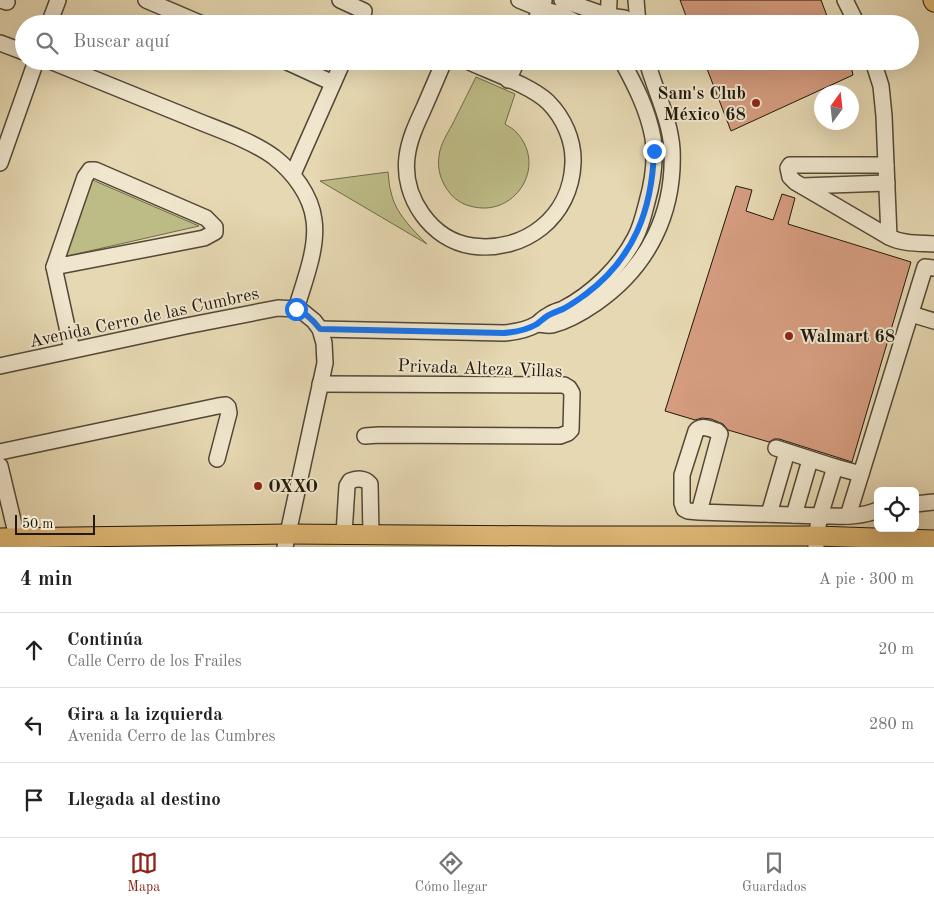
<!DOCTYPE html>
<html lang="es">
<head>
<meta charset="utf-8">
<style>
	body { margin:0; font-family:"Old Standard TT",serif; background:#f2f2f2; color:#202124 }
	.controls { position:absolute; right:15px; bottom:15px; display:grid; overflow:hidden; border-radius:8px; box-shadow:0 5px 20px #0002 }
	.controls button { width:45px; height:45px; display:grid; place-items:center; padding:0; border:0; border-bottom:1px solid #e0e0e0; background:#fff; color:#202124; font:25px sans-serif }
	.compass { position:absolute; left:814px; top:85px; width:45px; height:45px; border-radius:50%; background:#fff; box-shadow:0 5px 20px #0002; rotate:15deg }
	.scale { position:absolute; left:15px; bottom:12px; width:80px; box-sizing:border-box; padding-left:5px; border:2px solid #21180d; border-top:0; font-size:14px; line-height:18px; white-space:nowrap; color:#21180d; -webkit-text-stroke:4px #efe6cd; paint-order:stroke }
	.stop { position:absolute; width:15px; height:15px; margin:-11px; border:4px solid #1a73e8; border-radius:50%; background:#fff }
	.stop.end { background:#1a73e8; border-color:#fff; box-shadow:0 1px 5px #0008 }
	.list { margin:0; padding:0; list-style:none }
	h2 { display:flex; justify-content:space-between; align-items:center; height:65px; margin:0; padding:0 20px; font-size:21px }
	h2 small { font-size:16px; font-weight:400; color:#757577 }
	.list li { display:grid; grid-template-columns:32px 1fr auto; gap:15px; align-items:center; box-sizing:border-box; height:75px; padding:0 20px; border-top:1px solid #e0e0e0 }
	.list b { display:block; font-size:19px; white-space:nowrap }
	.list p { margin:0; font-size:16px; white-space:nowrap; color:#757577 }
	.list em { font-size:16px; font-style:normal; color:#757577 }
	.icon { flex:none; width:28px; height:28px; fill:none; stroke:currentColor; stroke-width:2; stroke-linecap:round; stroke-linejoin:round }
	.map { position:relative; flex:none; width:934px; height:547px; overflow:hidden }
	.search { position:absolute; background:#fff; box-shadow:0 5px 20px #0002; left:15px; right:15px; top:15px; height:55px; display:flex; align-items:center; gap:12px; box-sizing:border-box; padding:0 18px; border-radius:28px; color:#757577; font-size:19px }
	.sheet { height:290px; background:#fff }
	nav { display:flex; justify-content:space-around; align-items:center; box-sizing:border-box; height:70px; border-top:1px solid #e0e0e0; background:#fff; font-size:14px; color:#757577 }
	nav a { display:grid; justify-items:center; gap:2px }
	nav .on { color:#8f2418 }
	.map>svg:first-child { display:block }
	.green { fill:#bdbc87; stroke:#6f6a4a }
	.building { fill:#d59c7f; stroke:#21180d }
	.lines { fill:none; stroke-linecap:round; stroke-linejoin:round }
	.minor-casing { stroke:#524836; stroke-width:18 }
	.major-casing { stroke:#21180d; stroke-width:21 }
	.minor { stroke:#efe6cd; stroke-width:15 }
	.major { stroke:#e3bc79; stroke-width:19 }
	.route { stroke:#1a73e8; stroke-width:6 }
	.poi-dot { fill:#8f2418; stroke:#efe6cd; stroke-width:2 }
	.labels { text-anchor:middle; stroke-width:4; stroke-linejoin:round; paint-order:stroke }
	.poi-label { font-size:18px; font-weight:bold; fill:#21180d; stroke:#efe6cd; text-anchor:start }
	.street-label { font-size:18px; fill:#21180d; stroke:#efe6cd }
</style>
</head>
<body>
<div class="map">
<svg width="934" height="547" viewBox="0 0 934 547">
	<rect width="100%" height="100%" fill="#e6d8b2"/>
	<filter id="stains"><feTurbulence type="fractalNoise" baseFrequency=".004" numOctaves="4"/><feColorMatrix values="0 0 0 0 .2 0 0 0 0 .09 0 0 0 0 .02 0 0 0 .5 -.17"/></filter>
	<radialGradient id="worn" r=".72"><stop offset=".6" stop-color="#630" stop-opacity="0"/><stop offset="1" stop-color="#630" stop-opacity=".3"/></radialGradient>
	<g class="green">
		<path d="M476 77 515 94 505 124C509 127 514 129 517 133 548 167 514 219 470 206 462 204 454 199 449 192 441 182 437 169 439 156 440 145 447 134 452 125 460 109 468 93 476 77Z"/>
		<path d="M388 172C389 179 389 186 391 192 395 213 413 230 427 244L320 181Z"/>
		<polygon points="88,178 199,226 63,257"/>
	</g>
	<g class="building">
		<polygon points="680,0 821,0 830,24 689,24"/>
		<polygon points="704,61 850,61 853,75 731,131"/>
		<polygon points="736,186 752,190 746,211 773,220 782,194 795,198 788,224 911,262 852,462 779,439 774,439 769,442 728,430 723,424 711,419 702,418 695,420 665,411"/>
	</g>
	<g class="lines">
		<g class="minor-casing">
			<g id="minor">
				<polyline points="0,0 7,2"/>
				<polyline points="146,0 202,24"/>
				<polyline points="340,0 364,11 359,24"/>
				<polyline points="519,0 541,9 561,14 579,24"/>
				<polyline points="562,0 608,16 624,18 638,24"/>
				<polyline points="636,0 638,24"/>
				<polyline points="845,0 857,24"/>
				<polyline points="49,24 58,0"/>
				<polyline points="534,24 544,1"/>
				<polyline points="608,24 609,0"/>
				<polyline points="0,43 24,52"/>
				<path d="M50 61C96 80 142 98 188 117 216 129 249 139 274 157 293 172 311 195 314 220 318 248 304 282 296 309"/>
				<polyline points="285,61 333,83"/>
				<path d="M444 61C437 78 430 94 423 110 416 125 409 140 407 157 402 197 431 240 472 246 525 253 571 217 573 163 574 141 564 118 548 102 530 85 490 72 467 61"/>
				<path d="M873 61 881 86 884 116 889 237C903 244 918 243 934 244"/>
				<polyline points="508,80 517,61"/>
				<polyline points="0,163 36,61"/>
				<polyline points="886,165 790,165 788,168 790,177 795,182 889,237"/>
				<polygon points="90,170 95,170 206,218 215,227 215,232 204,238 54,267 85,177"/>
				<polyline points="293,174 343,61"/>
				<polyline points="802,186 887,183"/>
				<polyline points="54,267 72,350"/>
				<polyline points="911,314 934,321"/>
				<path d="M537 324C542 324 547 326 552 325 568 321 583 312 596 303 648 267 675 213 672 149 670 119 655 91 647 61"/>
				<path d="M320 329 504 333C516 332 527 330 537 324 541 321 544 317 549 315 553 312 558 311 563 309 592 294 620 267 635 238 641 227 644 214 647 202 653 181 656 160 653 138 648 110 635 85 622 61"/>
				<polyline points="0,366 186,326 278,308 296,309 303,312 314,321 320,329 324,343 325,363 285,547"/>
				<polyline points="320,384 564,385 569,388 572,393 571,430 568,433 560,436 379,435 365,436"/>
				<polyline points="776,448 835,467 861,474"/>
				<polyline points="0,452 218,406 226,405 228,407 229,413 217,459"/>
				<polyline points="0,466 17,537"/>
				<polyline points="915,504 934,502"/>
				<path d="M699 512 720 434 717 431C710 429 701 424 696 431L682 475V503L684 509 688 511 699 512 820 516 835 467"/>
				<polyline points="769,514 787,452"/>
				<polyline points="794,515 810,460"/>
				<polyline points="848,516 925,267 934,268"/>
				<path d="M344 534 347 486 350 481C357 478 365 478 370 484L371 534"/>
				<path d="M816 547V536L820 516C840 516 859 518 878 510"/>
			</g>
		</g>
		<g class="major-casing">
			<g id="major">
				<polyline points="933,0 934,2"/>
				<polyline points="0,538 287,534 561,536 816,536 934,540"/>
			</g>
		</g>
		<use href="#minor" class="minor"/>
		<use href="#major" class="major"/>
	</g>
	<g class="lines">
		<path class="route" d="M296 309C306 313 313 320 320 329L504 333C516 332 527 330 537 324 541 321 545 317 549 315 554 312 559 311 563 309 571 305 579 299 586 294 634 258 652 210 654 151"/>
	</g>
	<g class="poi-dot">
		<circle cx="756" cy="103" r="5"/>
		<circle cx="789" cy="336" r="5"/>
		<circle cx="258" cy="486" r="5"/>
	</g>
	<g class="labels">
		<g class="poi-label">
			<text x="746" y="99" text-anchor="end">Sam's Club<tspan x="746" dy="21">México 68</tspan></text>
			<text x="799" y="342">Walmart 68</text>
			<text x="268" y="492">OXXO</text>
		</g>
		<g class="street-label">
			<text transform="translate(144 317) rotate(-12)" y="6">Avenida Cerro de las Cumbres</text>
			<text transform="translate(480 368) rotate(2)" y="6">Privada Alteza Villas</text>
		</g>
	</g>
	<rect width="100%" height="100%" filter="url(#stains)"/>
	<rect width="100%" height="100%" fill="url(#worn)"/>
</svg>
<div class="controls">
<button><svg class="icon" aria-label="locate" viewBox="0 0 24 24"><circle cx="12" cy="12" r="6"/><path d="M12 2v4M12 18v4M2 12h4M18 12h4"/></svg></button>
</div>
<svg class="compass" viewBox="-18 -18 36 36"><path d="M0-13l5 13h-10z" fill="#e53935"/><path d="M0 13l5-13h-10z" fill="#757577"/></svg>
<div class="scale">50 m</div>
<div class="stop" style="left:296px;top:309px"></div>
<div class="stop end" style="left:654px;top:151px"></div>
<div class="search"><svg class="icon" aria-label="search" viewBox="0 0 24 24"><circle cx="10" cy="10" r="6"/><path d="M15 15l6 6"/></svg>Buscar aquí</div>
</div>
<section class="sheet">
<h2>4 min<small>A pie · 300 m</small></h2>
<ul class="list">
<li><svg class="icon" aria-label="ahead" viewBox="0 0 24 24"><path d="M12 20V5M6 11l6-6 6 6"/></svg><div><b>Continúa</b><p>Calle Cerro de los Frailes</p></div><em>20 m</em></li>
<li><svg class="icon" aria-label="left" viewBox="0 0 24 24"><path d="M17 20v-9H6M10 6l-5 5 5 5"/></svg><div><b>Gira a la izquierda</b><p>Avenida Cerro de las Cumbres</p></div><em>280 m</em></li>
<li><svg class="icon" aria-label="arrive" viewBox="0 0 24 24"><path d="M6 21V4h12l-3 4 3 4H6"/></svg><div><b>Llegada al destino</b></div></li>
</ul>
</section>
<nav>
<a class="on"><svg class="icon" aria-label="map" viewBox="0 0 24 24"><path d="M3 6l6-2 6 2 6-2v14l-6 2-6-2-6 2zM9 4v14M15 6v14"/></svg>Mapa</a>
<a><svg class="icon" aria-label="directions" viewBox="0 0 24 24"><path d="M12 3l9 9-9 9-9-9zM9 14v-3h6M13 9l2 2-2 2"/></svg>Cómo llegar</a>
<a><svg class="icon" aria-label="saved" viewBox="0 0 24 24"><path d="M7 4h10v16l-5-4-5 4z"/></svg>Guardados</a>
</nav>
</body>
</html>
